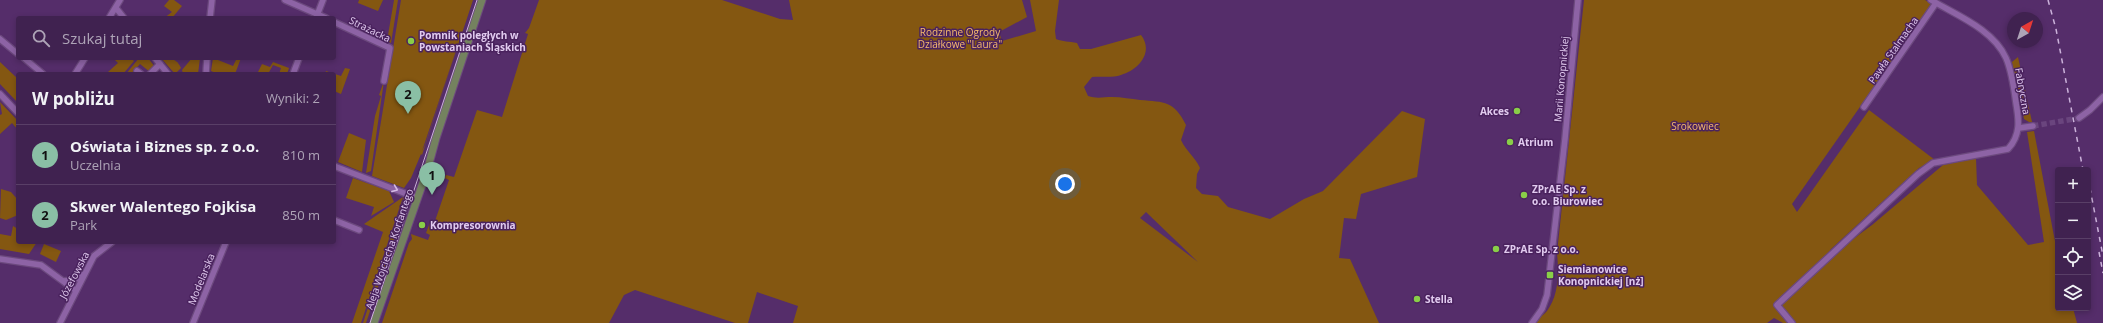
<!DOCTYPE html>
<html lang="pl">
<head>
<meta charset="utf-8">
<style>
	body { margin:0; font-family:"Open Sans",sans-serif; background:#472a57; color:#f1f3f6 }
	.controls { position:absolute; right:12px; bottom:12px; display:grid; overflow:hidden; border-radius:4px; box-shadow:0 2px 6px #0003 }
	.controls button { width:36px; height:36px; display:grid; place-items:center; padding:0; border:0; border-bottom:1px solid #593f67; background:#402250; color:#f1f3f6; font:20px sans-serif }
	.compass { position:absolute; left:2007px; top:12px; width:36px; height:36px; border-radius:50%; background:#402250; box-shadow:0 2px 6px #0003; rotate:39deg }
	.you { position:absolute; left:1065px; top:184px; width:14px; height:14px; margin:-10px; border:3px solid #fff; border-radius:50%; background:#1a73e8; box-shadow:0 0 0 6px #1a73e833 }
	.badge { display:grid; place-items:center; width:26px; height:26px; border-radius:50%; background:#8abfa5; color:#111; font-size:13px; font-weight:700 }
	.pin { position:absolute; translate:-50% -33px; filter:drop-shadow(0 1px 2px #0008) }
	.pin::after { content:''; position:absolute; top:21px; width:14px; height:12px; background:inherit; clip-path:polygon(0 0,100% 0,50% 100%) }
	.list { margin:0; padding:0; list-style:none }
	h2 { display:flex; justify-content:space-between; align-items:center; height:52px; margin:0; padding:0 16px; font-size:17px }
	h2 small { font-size:13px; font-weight:400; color:#aea4b7 }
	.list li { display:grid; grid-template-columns:26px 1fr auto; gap:12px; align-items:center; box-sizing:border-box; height:60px; padding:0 16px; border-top:1px solid #593f67 }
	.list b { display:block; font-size:15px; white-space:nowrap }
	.list p { margin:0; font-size:13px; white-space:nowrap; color:#aea4b7 }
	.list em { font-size:13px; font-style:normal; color:#aea4b7 }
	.icon { flex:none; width:22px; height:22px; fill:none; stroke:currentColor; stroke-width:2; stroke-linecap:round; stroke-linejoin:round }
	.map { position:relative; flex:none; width:2103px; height:323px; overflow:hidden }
	.search { position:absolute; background:#402250; box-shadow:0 2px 6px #0003; left:16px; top:16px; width:320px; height:44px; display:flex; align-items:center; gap:10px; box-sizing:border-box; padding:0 14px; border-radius:4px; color:#aea4b7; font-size:15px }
	.panel { position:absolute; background:#402250; box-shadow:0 2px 6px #0003; left:16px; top:72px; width:320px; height:172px; border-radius:4px }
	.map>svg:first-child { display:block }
	.green { fill:#845711; fill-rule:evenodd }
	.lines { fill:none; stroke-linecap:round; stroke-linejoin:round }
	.minor-tunnel { stroke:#6a457e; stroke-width:5.5; stroke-dasharray:5.5 3; stroke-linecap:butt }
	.minor-casing { stroke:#6c497e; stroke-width:8 }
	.major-casing { stroke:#6c497e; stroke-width:9 }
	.minor { stroke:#8d63a5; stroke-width:5.5 }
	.major { stroke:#74825f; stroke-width:7 }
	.tram { stroke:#cbb2da; stroke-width:1 }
	.rail { stroke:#cbb2da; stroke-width:1.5; stroke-dasharray:5 5; stroke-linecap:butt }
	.oneway { stroke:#d4bbe4 }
	.poi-dot { fill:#89ce48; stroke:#4a225e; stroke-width:1.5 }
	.labels { text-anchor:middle; stroke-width:3; stroke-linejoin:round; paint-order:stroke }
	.street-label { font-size:10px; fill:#e1cbef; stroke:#4a225e }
	.park-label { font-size:10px; fill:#f7bb6c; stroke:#4a225e }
	.poi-label { font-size:10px; font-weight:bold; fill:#e1cbef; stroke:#4a225e; text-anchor:start }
</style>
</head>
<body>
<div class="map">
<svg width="2103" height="323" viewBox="0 0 2103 323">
	<rect width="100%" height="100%" fill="#552d6a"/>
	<g class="green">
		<polygon points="169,0 174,0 182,6 172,18 164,18 172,12 164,6"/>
		<polygon points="359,0 383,0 378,11 358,3"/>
		<polygon points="394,0 398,0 391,43 387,41"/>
		<path d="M401 0H473L422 155 421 154 411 178 404 188 372 176ZM466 21 425 145 422 151Z"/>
		<path d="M539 0H722L780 19 793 20 789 0H1022L1027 17 999 32 1002 41 1036 31 1030 0H1059L1055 31 1056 39C1063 42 1069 41 1077 43L1080 49H1091L1141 35C1154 52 1139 70 1121 75 1113 78 1101 76 1092 77L1084 87 1088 96C1097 99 1103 97 1112 97 1122 97 1131 99 1140 100 1165 102 1174 101 1186 125L1181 140C1186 151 1195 157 1200 168L1197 174 1196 188 1202 194 1218 196 1228 207 1270 219 1304 199 1323 191 1402 111 1425 119 1417 177 1361 194 1356 219 1344 218 1339 258 1350 259 1379 323H793L798 306 757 292 748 323H735L635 290 624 295 609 323H382L409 243 412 239 411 234 428 240 430 235 426 233 431 220 435 221 449 180 445 178 446 175 454 177 477 110 502 117 528 34 525 33 529 28ZM1146 212 1198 262 1140 218Z"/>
		<path d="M1584 0H1925L1932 4 1792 204 1797 212 1869 110 1935 160 1919 168 1830 250 1833 254 1872 225 1943 165 1976 158 1977 185 2028 245 2044 242 2027 132 2034 131 2058 257V308H2073L2077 323H1783L1774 318 1767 323H1532C1536 319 1543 316 1547 311 1559 295 1559 272 1557 253Z"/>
		<polygon points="2018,57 2032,122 2029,122 2024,119 2012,62"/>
		<polygon points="113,58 131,58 134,61 123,74 111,74 108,72 118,63"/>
		<polygon points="139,58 148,58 155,67 150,72 140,64 131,74 126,74"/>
		<path d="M161 58C169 58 177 58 181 68L175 74Z"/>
		<polygon points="192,58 200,58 198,74 184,72 183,74 182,70"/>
		<polygon points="213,58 233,66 237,58 241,58 235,74 218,74 211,71"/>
		<polygon points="0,62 18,79 18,103 0,84"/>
		<polygon points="273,62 289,68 287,74 279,74 281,68 273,65 268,74 257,74 262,64 270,67"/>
		<polygon points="345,68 350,69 341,94 334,91 334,74 325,74 326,71 341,76"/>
		<polygon points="384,81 371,171 366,173 375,116 381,96 379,95"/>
		<polygon points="0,102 18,121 18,130 12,123 0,134 0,115 2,114"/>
		<polygon points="349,133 366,140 362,172 338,162"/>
		<polygon points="353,178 389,191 394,202 371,216 374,207 346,198"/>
		<polygon points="1,189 11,192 18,200 18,215 6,220 0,218"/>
		<polygon points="403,197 361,323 352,323 383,232 364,224"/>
		<polygon points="404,197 408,198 366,323 363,323"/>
		<polygon points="13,226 18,229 18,242 37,242 29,254 0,249 0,234 11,236"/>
		<polygon points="44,244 61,251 56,262 40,254"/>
	</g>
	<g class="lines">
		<polyline class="minor-tunnel" points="2033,126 2079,118"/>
		<g class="minor-casing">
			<g id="minor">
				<polyline points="285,0 326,18"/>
				<polyline points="116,8 124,18"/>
				<polyline points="109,18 120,0"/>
				<polyline points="210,18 212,0"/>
				<polyline points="316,18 323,0"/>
				<polyline points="334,22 390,48 384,81"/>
				<polyline points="0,39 18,54"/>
				<polyline points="24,58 43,74"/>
				<polyline points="155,58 168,74"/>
				<polyline points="137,71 141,74"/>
				<polyline points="75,74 85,58"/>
				<polyline points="150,74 160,64"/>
				<polyline points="206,74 207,58"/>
				<polyline points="293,74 299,58"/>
				<polyline points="0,94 18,113"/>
				<polyline points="1864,107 1936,3"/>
				<polyline points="2079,118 2090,110 2103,97"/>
				<polyline points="2019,128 2033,126"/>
				<polyline points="334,166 417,198"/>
				<polyline points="334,220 359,230"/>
				<polyline points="0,259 41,265 75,290"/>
				<polyline points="64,281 75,280 82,275"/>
				<polyline points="60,323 94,256 112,242"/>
				<polyline points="193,323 226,242"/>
				<polyline points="1532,323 1542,309 1547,295 1565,139 1578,0"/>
				<path d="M1792 323 1777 305 1918 174 1933 163 2008 149C2021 135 2019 120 2016 103 2014 88 2012 72 2006 58 1993 29 1956 15 1931 0"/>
			</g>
		</g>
		<g class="major-casing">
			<polyline id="major" points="374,323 427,171 436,138 482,0"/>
		</g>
		<use href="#minor" class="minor"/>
		<use href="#major" class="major"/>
		<polyline class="tram" points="370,323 477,0"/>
		<g class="rail">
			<polyline points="2048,0 2056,29 2083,170"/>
			<polyline points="2088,178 2103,256"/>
			<polyline points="2099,252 2103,273"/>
		</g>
	</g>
	<defs><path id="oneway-chevron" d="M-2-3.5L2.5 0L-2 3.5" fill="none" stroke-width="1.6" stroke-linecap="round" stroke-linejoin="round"/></defs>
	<use class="oneway" href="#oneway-chevron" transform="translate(395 189) rotate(21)"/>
	<g class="poi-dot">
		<circle cx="411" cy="41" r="4"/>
		<circle cx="1517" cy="111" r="4"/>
		<circle cx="1510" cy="142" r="4"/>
		<circle cx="1524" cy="195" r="4"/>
		<circle cx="422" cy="225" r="4"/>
		<circle cx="1496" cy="249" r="4"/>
		<rect x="1546" y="271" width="8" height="8" rx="2"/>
		<circle cx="1417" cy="299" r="4"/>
	</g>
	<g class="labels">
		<g class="street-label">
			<text transform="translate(370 29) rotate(26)" y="4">Strażacka</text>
			<text transform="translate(1893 50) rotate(-55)" y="4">Pawła Stalmacha</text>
			<text transform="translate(1561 79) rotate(-85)" y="4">Marii Konopnickiej</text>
			<text transform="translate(2023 91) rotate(80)" y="4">Fabryczna</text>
			<text transform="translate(389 249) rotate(-71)" y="4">Aleja Wojciecha Korfantego</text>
			<text transform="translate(74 275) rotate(-62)" y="4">Józefowska</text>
			<text transform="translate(201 279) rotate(-68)" y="4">Modelarska</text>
		</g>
		<g class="park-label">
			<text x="960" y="36">Rodzinne Ogrody<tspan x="960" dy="12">Działkowe "Laura"</tspan></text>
			<text x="1695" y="130">Srokowiec</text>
		</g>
		<g class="poi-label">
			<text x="419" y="39">Pomnik poległych w<tspan x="419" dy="12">Powstaniach Śląskich</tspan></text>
			<text x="1509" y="115" text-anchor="end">Akces</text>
			<text x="1518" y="146">Atrium</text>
			<text x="1532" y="193">ZPrAE Sp. z<tspan x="1532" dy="12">o.o. Biurowiec</tspan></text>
			<text x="430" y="229">Kompresorownia</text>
			<text x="1504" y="253">ZPrAE Sp. z o.o.</text>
			<text x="1558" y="273">Siemianowice<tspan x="1558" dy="12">Konopnickiej [nż]</tspan></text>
			<text x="1425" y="303">Stella</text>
		</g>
	</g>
</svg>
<div class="controls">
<button>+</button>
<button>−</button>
<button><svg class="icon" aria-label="locate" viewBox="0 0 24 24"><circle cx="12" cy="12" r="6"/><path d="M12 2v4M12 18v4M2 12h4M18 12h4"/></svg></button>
<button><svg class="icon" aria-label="layers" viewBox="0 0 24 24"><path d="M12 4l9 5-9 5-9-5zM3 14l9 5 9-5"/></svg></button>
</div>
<svg class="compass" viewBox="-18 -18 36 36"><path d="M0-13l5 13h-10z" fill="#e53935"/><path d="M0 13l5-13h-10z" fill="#aea4b7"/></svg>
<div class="you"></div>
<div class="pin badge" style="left:432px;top:195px">1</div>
<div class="pin badge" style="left:408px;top:114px">2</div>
<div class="search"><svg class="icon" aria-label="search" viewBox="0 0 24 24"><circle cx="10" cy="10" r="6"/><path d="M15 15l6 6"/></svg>Szukaj tutaj</div>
<section class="panel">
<h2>W pobliżu<small>Wyniki: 2</small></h2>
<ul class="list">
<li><span class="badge">1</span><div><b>Oświata i Biznes sp. z o.o.</b><p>Uczelnia</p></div><em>810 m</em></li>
<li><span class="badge">2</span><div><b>Skwer Walentego Fojkisa</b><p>Park</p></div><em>850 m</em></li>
</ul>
</section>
</div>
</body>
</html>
